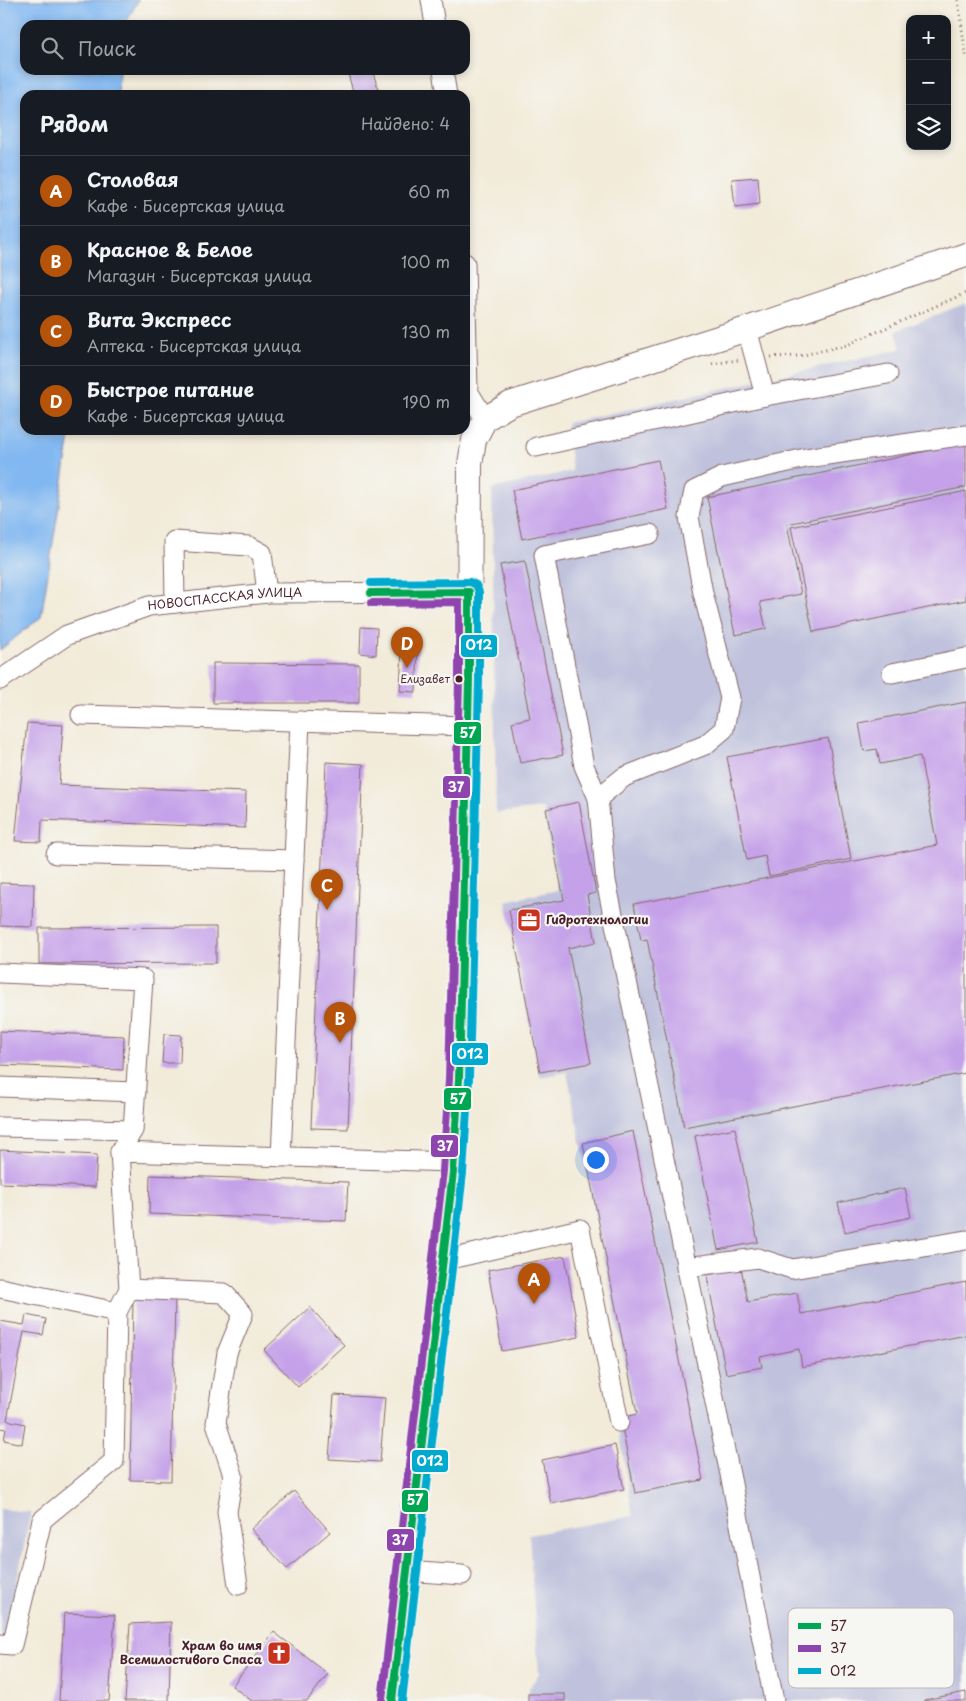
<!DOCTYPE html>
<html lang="ru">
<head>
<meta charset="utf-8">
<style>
	body { margin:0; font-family:"Playpen Sans",sans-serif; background:#20242c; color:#f1f3f6 }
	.controls { position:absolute; right:15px; top:15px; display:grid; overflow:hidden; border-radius:10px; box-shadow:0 2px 8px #0003 }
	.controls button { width:45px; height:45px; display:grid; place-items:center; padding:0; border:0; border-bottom:1px solid #363941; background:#171b24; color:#f1f3f6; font:25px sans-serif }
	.you { position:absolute; left:595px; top:1159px; width:18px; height:18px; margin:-12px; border:4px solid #fff; border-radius:50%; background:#1a73e8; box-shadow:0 0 0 8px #1a73e833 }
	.badge { display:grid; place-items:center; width:32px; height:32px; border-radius:50%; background:#b45309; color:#fff; font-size:16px; font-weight:700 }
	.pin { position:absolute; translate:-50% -41px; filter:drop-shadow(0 1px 2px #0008) }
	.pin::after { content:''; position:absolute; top:26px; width:18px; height:15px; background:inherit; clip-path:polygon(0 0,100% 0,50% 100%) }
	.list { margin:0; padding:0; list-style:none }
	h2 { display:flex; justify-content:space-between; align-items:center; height:65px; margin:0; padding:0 20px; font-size:21px }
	h2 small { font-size:16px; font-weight:400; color:#9ea1a6 }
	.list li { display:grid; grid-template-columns:32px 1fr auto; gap:15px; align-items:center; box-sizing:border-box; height:70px; padding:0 20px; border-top:1px solid #363941 }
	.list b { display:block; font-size:19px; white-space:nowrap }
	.list p { margin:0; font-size:16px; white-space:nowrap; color:#9ea1a6 }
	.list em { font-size:16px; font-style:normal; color:#9ea1a6 }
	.icon { flex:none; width:28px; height:28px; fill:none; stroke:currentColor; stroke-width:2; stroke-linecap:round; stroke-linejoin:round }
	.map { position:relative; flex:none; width:966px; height:1701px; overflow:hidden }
	.search { position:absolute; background:#171b24; box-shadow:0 2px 8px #0003; left:20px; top:20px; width:450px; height:55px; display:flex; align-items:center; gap:12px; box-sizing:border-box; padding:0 18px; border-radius:15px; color:#9ea1a6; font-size:19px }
	.panel { position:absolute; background:#171b24; box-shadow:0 2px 8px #0003; left:20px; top:90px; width:450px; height:345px; border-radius:15px }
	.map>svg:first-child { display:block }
	.industrial { fill:#c0c2dd }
	.water { fill:#82b8f1; stroke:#666c8e }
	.building { fill:#c5a1e9 }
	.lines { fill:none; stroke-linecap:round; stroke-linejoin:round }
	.minor-casing { stroke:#856668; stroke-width:21 }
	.major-casing { stroke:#856668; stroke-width:26 }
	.path { stroke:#856668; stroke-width:3; stroke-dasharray:1 4; stroke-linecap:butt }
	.minor { stroke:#fff; stroke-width:19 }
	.major { stroke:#fff; stroke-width:24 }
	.bus-1-casing { stroke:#f6f6f2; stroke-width:11 }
	.bus-2-casing { stroke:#f6f6f2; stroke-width:11 }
	.bus-3-casing { stroke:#f6f6f2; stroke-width:11 }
	.bus-1 { stroke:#00a651; stroke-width:8 }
	.bus-2 { stroke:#8e44ad; stroke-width:8 }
	.bus-3 { stroke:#00a9ce; stroke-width:8 }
	.bus-dot { fill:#4a1f2b; stroke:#f6f6f2; stroke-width:2 }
	.labels { text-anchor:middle; stroke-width:4.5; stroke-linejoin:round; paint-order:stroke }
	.bus-label { font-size:11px; fill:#4a1f2b; stroke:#f6f6f2; text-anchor:end }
	.street-label { font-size:12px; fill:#4a1f2b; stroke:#f6f6f2 }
	.poi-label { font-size:12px; font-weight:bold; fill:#4a1f2b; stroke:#f6f6f2; text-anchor:start }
	.key { fill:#f6f6f2; stroke:#c2b6b6; stroke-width:1 }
	.key-label { font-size:14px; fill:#4a1f2b }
	.line-badge { stroke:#f6f6f2; stroke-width:2 }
	.badge-label { font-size:14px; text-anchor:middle; font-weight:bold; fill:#fff }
</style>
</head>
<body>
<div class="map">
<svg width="966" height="1701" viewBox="0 0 966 1701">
	<rect width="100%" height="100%" fill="#f6f6f2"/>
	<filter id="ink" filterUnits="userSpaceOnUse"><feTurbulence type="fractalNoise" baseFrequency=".02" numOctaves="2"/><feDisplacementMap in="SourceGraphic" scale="10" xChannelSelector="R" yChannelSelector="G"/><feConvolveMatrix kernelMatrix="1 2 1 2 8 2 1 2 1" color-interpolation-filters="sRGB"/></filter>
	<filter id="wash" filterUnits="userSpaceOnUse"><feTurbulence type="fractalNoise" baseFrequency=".0096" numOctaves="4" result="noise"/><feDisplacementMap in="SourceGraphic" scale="20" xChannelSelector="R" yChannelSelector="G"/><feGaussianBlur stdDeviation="1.12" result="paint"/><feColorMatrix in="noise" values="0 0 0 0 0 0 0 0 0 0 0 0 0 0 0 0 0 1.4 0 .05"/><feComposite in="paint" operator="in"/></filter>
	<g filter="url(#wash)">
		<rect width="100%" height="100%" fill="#f2ebd9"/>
		<g class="industrial">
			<polygon points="966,303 966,1701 529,1701 529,1688 539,1674 529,1535 633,1516 617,1417 635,1413 567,1072 540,1077 506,901 558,890 543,808 496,813 492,489 572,471 567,423 901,349 896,331"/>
			<polygon points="0,1509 31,1512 6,1634 0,1634"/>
		</g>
		<polygon class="water" points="0,0 138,0 125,25 25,25 25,70 119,70 118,95 25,95 25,430 71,430 41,617 0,650"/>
		<g id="blocks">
			<g class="building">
				<polygon points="347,70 372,70 380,94 354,95"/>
				<polygon points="758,177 760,204 735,207 732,179"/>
				<polygon points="966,443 966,487 787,524 801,594 760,602 766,629 735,635 707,497"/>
				<polygon points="658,460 668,509 522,539 512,490"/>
				<polygon points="966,491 966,600 813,632 791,527"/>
				<polygon points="525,561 563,755 520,763 512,722 530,718 500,565"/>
				<polygon points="361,627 377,628 376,655 360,653"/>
				<polygon points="402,649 418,649 416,692 400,691"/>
				<polygon points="213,663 359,664 359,703 213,703"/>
				<polygon points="966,702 966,1073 684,1127 647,939 641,940 634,904 937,845 920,756 880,764 877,749 864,751 859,723"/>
				<polygon points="27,723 63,725 59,785 246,792 245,828 42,820 41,842 15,841"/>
				<polygon points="828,738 851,859 769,876 765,856 747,860 727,757"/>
				<polygon points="326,762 363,764 348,1129 311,1128"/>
				<polygon points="579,802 596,893 587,895 596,942 568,948 591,1063 540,1072 509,910 564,900 546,809"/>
				<polygon points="0,883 34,884 33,927 0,926"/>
				<polygon points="216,927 216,963 39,964 39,928"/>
				<polygon points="0,1031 124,1036 123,1070 0,1065"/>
				<polygon points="164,1034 181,1035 180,1063 162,1063"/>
				<polygon points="735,1128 758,1242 718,1250 695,1136"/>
				<polygon points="633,1131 703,1480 635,1493 620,1418 637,1414 583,1143"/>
				<polygon points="0,1150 97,1155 95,1187 0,1183"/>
				<polygon points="150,1175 348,1182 346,1221 149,1214"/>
				<polygon points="905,1188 911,1217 845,1232 838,1203"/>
				<polygon points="565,1256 579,1337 502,1351 488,1270"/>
				<polygon points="741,1268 748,1302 797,1293 801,1314 966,1282 966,1335 802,1367 799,1349 760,1357 762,1367 726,1374 707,1275"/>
				<polygon points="133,1298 175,1299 171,1481 130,1480"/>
				<polygon points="310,1307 344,1345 298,1387 264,1350"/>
				<polygon points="26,1315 46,1319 43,1335 24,1332 7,1420 25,1424 22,1444 4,1440 6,1429 0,1428 0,1321 24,1325"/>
				<polygon points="334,1395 385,1398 380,1462 329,1459"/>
				<polygon points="615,1445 624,1489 551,1504 542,1460"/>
				<polygon points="294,1491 330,1532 287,1569 251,1529"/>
				<polygon points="64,1613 115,1615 109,1701 59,1701"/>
				<polygon points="171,1622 169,1701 125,1701 130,1624"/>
				<polygon points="274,1632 328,1674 307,1701 252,1701 232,1686"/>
				<polygon points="966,1692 966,1701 924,1701 924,1700"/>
				<rect x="528" y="1694" width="37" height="7"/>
			</g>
		</g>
	</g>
	<g filter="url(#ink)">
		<use href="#blocks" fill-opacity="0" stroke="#856668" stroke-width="1"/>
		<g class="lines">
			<g class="minor-casing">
				<g id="minor">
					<polyline points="431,0 435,25"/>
					<polyline points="443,70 447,95"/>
					<polyline points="465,263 468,391 485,419"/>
					<polyline points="747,329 765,396"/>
					<polyline points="536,447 765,396 888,374"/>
					<polyline points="175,603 174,541 249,546 262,553 267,593"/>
					<polyline points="892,673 966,658"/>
					<path id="s1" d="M0 680 67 635 149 606 267 593 469 592"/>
					<polyline points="81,715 468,726"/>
					<polyline points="598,798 584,766 544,555 650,534"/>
					<polyline points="56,854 294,860"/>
					<polyline points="0,973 143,979 133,1130 120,1152"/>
					<polyline points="0,1087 136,1092"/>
					<polyline points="0,1127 133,1130"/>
					<polyline points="281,1157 300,721"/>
					<polyline points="442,1261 580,1229 619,1422"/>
					<polyline points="686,1267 758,1258 792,1269 966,1240"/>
					<polyline points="0,1288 117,1312"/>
					<polyline points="129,1289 224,1293 243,1314 227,1353 216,1423 233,1475 227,1512 238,1585"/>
					<polyline points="406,1571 462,1575"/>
					<polyline points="0,1644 12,1645 42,1520 114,1461 117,1312 129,1289 120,1152 454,1162"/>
					<polyline points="774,1701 732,1484 606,881 598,798 624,777 705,745 724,729 730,698 703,593 689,517 694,491 722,477 806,458 966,435"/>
				</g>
			</g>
			<g class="major-casing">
				<polyline id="major" points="392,1701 453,1172 459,1079 469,680 470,464 474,440 485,419 510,404 747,329 966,255"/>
			</g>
			<g class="path">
				<polyline points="958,0 966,56"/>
				<polyline points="771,357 799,356 847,345 966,293"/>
				<polyline points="712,364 738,360"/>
			</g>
			<use href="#minor" class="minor"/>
			<use href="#major" class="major"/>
			<g class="bus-1-casing">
				<polyline id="bus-1" points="371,593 469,592 469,680 459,1079 453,1172 392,1701"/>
			</g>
			<g class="bus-2-casing">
				<polyline id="bus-2" points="371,603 459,602 459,680 449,1079 443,1171 382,1700"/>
			</g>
			<g class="bus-3-casing">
				<polyline id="bus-3" points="371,583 470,582 476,585 479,592 479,680 469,1079 463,1173 402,1701"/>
			</g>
			<use href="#bus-1" class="bus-1"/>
			<use href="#bus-2" class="bus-2"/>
			<use href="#bus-3" class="bus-3"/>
		</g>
	</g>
	<defs>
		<g id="office-square" transform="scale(1.25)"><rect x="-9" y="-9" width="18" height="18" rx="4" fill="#c8321e" stroke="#f6f6f2"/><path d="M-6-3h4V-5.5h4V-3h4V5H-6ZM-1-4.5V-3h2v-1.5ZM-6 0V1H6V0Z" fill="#fff"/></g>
		<g id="church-square" transform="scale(1.25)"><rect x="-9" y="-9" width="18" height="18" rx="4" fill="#c8321e" stroke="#f6f6f2"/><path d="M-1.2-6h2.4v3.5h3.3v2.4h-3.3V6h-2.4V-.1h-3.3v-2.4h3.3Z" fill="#fff"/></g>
	</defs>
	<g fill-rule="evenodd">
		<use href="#office-square" x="529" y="920"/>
		<use href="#church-square" x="279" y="1653"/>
	</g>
	<circle class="bus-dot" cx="459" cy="679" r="4.5"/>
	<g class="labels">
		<g class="bus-label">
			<text x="450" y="683">Елизавет</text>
		</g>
		<g class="street-label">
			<text dy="4" stroke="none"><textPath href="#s1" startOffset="244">НОВОСПАССКАЯ УЛИЦА</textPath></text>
		</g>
		<g class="poi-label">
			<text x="546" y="924">Гидротехнологии</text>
			<text x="262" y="1650" text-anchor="end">Храм во имя<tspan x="262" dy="14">Всемилостивого Спаса</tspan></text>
		</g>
	</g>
	<rect x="788" y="1608" width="166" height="80" rx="8" class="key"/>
	<rect x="798" y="1623" width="23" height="6" fill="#00a651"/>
	<rect x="798" y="1645" width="23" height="7" fill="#8e44ad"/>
	<rect x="798" y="1668" width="23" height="6" fill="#00a9ce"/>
	<g class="key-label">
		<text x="830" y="1631">57</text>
		<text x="830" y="1653">37</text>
		<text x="830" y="1676">012</text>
	</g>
	<g class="line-badge">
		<rect x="460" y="634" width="38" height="24" rx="5" fill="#00a9ce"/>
		<rect x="453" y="721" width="29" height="24" rx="5" fill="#00a651"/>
		<rect x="442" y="775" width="29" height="24" rx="5" fill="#8e44ad"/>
		<rect x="451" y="1042" width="38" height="24" rx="5" fill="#00a9ce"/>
		<rect x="443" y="1087" width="29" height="24" rx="5" fill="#00a651"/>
		<rect x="430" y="1134" width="29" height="24" rx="5" fill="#8e44ad"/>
		<rect x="411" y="1449" width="38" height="24" rx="5" fill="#00a9ce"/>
		<rect x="401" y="1489" width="28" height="24" rx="5" fill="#00a651"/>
		<rect x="386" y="1528" width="29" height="24" rx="5" fill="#8e44ad"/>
	</g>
	<g class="badge-label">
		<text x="479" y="650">012</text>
		<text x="468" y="738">57</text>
		<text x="456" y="792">37</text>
		<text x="470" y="1059">012</text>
		<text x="458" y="1104">57</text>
		<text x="445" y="1151">37</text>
		<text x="430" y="1466">012</text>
		<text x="415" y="1505">57</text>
		<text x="400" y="1545">37</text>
	</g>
</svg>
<div class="controls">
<button>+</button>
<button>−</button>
<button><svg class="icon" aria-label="layers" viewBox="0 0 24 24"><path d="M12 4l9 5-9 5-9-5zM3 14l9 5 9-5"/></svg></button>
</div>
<div class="you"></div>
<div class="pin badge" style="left:534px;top:1304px">A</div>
<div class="pin badge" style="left:340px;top:1043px">B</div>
<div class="pin badge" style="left:327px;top:910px">C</div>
<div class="pin badge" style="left:407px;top:668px">D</div>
<div class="search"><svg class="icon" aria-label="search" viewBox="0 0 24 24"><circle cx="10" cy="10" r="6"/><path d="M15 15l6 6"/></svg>Поиск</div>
<section class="panel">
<h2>Рядом<small>Найдено: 4</small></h2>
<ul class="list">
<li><span class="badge">A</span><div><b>Столовая</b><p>Кафе · Бисертская улица</p></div><em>60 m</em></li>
<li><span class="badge">B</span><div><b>Красное &amp; Белое</b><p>Магазин · Бисертская улица</p></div><em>100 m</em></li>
<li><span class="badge">C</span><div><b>Вита Экспресс</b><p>Аптека · Бисертская улица</p></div><em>130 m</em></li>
<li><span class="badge">D</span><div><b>Быстрое питание</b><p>Кафе · Бисертская улица</p></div><em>190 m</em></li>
</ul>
</section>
</div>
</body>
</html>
